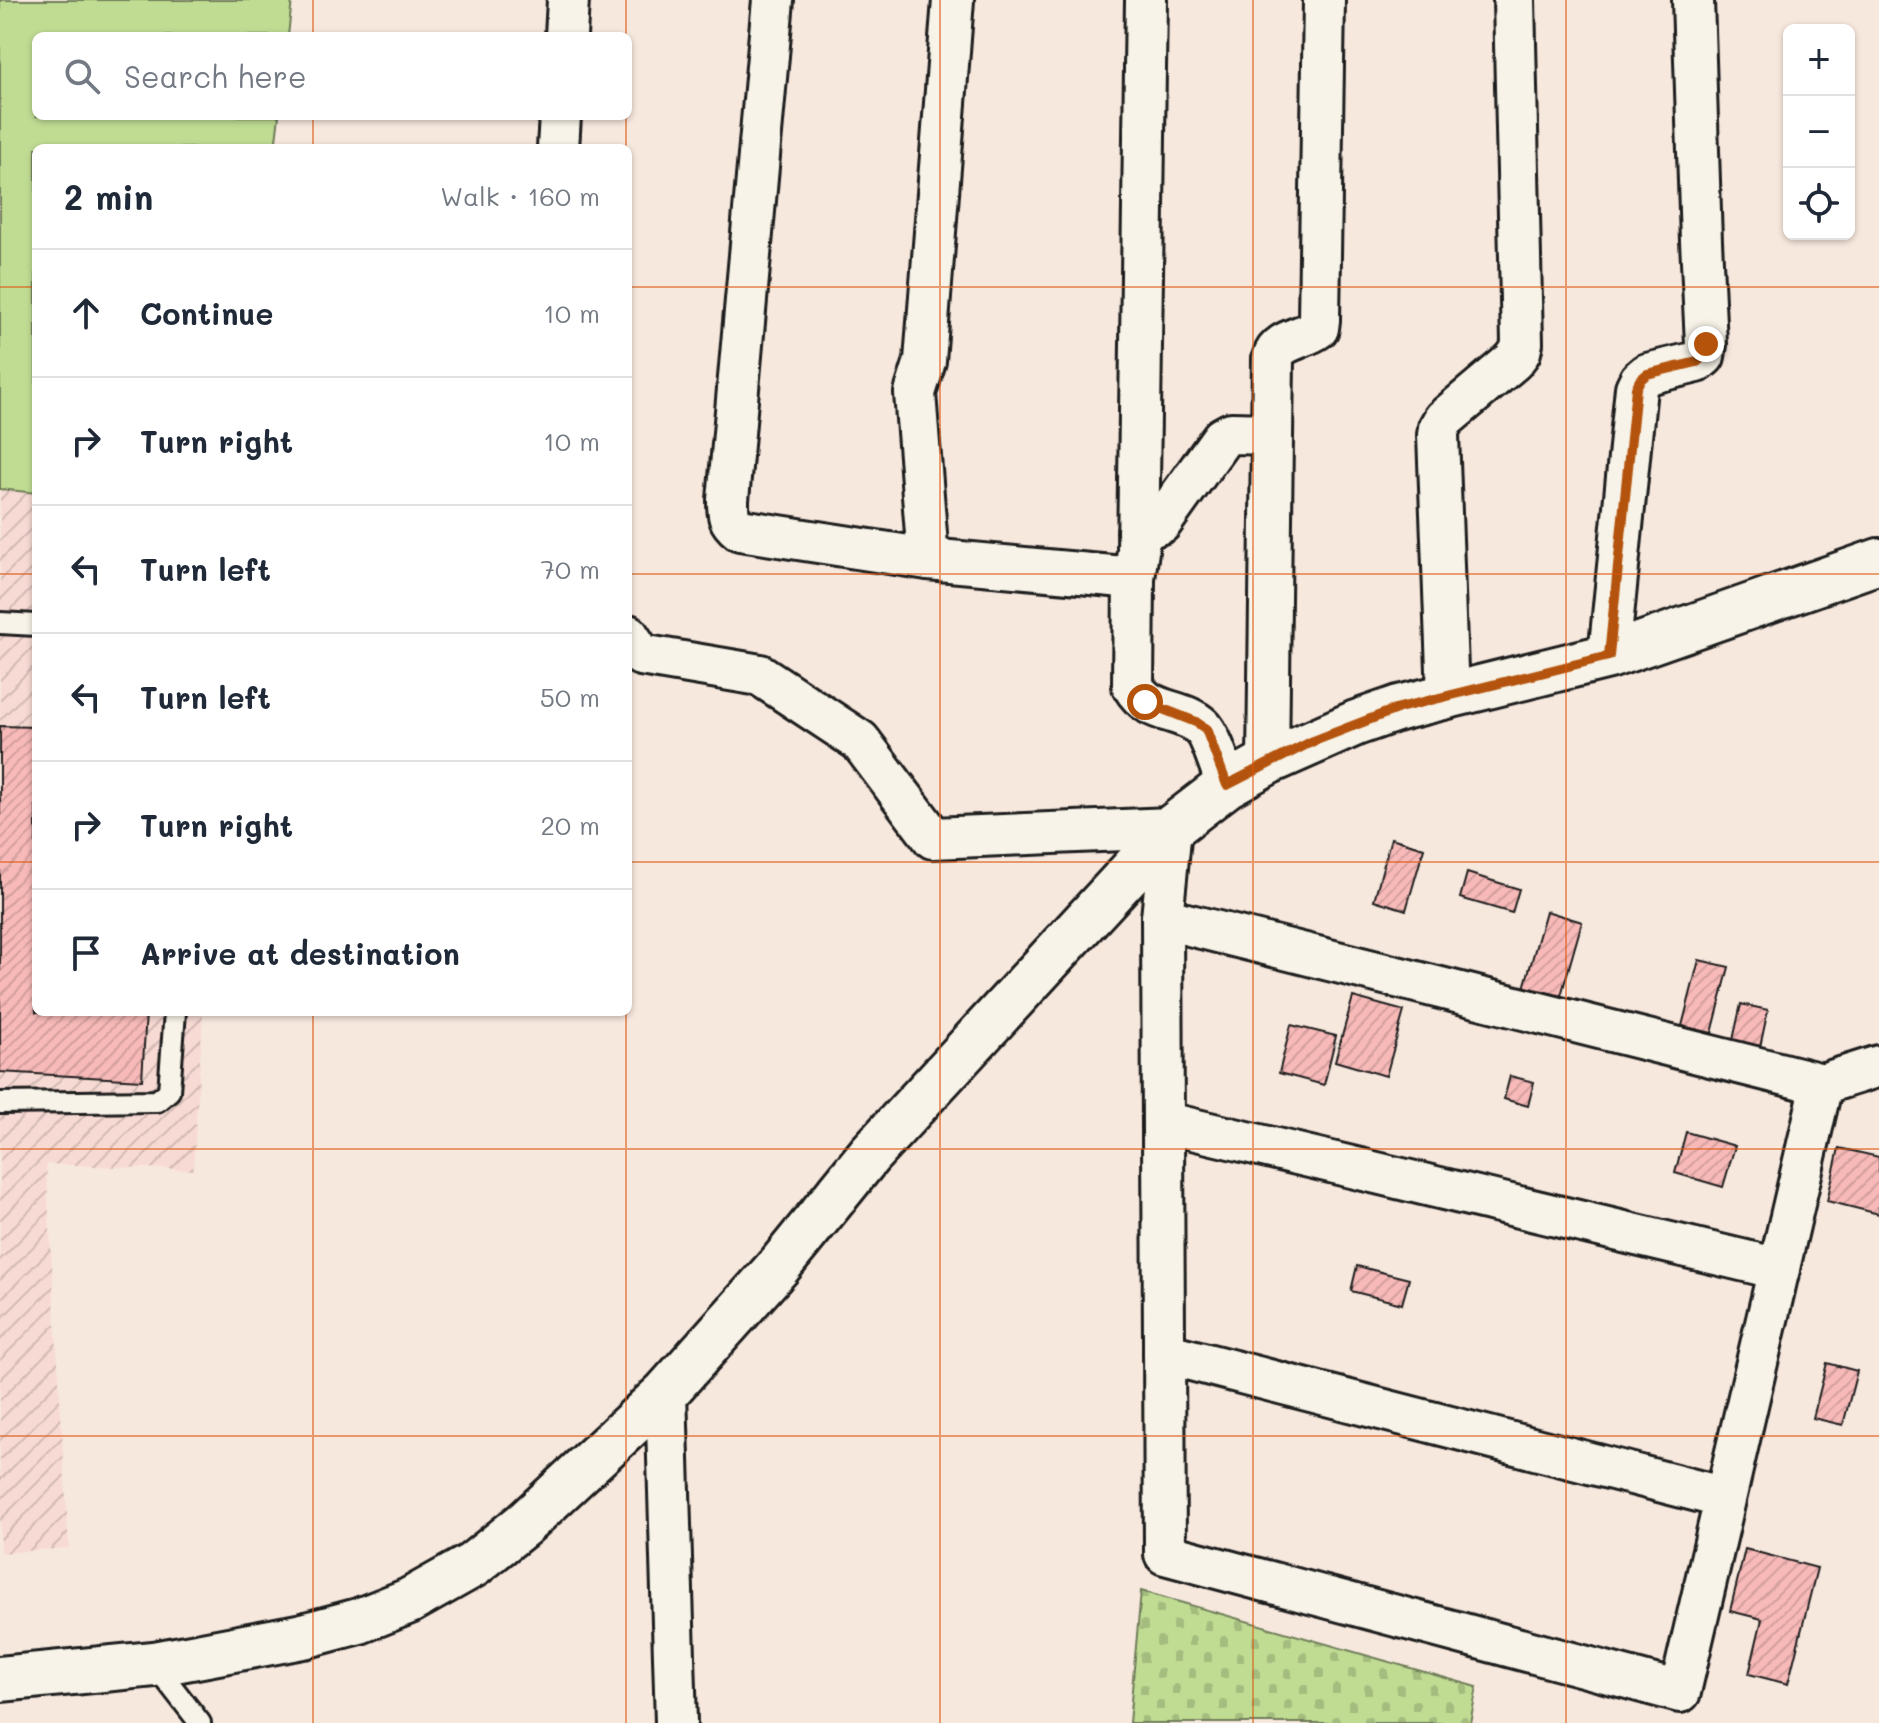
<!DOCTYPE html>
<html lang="en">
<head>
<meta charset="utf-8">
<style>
	body { margin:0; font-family:Mali,sans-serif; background:#f6f6f7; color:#1f2937 }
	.controls { position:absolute; right:24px; top:24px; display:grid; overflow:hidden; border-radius:12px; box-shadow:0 2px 6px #0004 }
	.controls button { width:72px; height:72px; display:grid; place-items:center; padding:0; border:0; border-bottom:2px solid #e0e1e3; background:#fff; color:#1f2937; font:40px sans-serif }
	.stop { position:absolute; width:24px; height:24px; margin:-18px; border:6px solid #b45309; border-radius:50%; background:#fff }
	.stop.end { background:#b45309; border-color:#fff; box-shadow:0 2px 8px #0008 }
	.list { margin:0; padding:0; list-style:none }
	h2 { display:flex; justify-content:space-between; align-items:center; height:104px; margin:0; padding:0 32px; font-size:34px }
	h2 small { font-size:26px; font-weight:400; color:#747a83 }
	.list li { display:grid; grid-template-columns:52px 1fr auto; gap:24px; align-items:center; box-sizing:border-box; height:128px; padding:0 32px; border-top:2px solid #e0e1e3 }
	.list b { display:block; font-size:30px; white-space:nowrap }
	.list em { font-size:26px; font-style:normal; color:#747a83 }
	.icon { flex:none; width:44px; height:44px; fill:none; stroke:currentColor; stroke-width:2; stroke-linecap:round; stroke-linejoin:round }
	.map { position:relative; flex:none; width:1879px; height:1723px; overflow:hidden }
	.search { position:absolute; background:#fff; box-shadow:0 2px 6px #0004; left:32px; top:32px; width:600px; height:88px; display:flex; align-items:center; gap:20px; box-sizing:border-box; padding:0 28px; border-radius:12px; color:#747a83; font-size:30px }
	.panel { position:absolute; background:#fff; box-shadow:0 2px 6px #0004; left:32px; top:144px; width:600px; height:872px; border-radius:12px }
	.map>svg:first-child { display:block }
	.industrial { fill:url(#industrial-furrows) }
	.grass { fill:#c0dc93; stroke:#6e7c58; stroke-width:2 }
	.cemetery { fill:url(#cemetery-stones); stroke:#6e7c58; stroke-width:2 }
	.building { fill:url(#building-hatch); stroke:#1c1c1c; stroke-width:2 }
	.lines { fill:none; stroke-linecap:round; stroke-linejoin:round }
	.lane-casing { stroke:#1c1c1c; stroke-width:26 }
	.street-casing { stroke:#1c1c1c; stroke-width:46 }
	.secondary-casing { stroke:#1c1c1c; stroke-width:50 }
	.lane { stroke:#f7f3e8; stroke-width:20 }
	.street { stroke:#f7f3e8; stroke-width:40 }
	.secondary { stroke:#f7f3e8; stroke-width:44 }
	.route { stroke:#b45309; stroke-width:10 }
	.grid { fill:none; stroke:#de560d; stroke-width:2; stroke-opacity:0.55 }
</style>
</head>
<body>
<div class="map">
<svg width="1879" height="1723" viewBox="0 0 1879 1723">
	<defs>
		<pattern id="industrial-furrows" width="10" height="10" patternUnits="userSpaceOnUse" patternTransform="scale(2)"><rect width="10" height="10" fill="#f7dad3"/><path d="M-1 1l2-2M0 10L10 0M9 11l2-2" fill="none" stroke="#d3bab5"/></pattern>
		<pattern id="cemetery-stones" width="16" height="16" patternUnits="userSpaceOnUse" patternTransform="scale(2)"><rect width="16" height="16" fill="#c0dc93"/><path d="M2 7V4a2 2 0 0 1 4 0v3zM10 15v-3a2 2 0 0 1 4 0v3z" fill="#a4bc7e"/></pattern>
		<pattern id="building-hatch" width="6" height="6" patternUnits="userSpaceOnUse" patternTransform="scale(2)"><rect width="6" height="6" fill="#f7bab8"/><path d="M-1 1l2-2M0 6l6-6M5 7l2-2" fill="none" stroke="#d39f9e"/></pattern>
	</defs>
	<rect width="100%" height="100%" fill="#f7e8de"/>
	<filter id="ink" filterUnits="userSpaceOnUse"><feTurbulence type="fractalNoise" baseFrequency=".0125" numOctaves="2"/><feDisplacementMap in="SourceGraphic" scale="16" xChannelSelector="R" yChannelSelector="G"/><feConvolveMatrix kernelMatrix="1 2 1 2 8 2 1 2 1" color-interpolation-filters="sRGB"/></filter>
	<g filter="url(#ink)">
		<polygon class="industrial" points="0,489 36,493 36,1012 203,1012 193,1170 46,1164 69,1548 0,1553"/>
		<polygon class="grass" points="0,0 292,0 288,36 36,36 36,116 279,116 275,148 36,148 36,493 0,489"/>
		<polygon class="cemetery" points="1141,1591 1477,1687 1470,1723 1129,1723"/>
		<g class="building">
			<polygon points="0,726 36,727 36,1012 146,1012 142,1080 0,1072"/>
			<polygon points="1391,838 1424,848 1406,910 1374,900"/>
			<polygon points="1467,873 1519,889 1512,913 1460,898"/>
			<polygon points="1546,911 1582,922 1560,999 1524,988"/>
			<polygon points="1699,960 1729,967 1712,1033 1682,1026"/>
			<polygon points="1353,997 1404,1011 1386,1076 1335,1061"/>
			<polygon points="1741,1004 1768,1010 1760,1047 1733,1040"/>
			<polygon points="1291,1025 1336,1036 1324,1085 1279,1073"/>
			<polygon points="1510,1076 1534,1082 1528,1106 1504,1099"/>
			<polygon points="1686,1132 1735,1146 1723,1187 1675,1173"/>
			<polygon points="1839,1148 1879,1157 1879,1214 1827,1201"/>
			<polygon points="1357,1266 1409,1279 1402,1304 1351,1291"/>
			<polygon points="1827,1363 1857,1371 1843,1425 1813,1418"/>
			<polygon points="1745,1549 1817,1568 1788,1684 1749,1674 1762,1619 1730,1611"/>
		</g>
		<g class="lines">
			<g class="lane-casing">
				<g id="lane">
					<polyline points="0,623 36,625"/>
					<polyline points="0,1103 157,1101 169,1091 175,1012"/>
					<polyline points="154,1664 200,1723"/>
				</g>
			</g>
			<g class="street-casing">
				<g id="street">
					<path d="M773 0 728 500C728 515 728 521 740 530L928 559 1134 578"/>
					<path d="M1146 0 1138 551 1134 578 1133 686C1150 716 1181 707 1202 727 1211 735 1222 772 1227 785"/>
					<polyline points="566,36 568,0"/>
					<polyline points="558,148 560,116"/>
					<polyline points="1138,532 1161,523 1222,438 1231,433 1271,434"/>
					<polyline points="928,559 915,393 925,361 953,0"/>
					<polyline points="628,635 641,655 760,675 860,741 933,838 1171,828 1162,918 1165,1554 1680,1692 1822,1084 1879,1066"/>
					<polyline points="1609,656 1636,388 1640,380 1647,374 1697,362 1704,356 1706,344 1701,241 1693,0"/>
					<polyline points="1448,696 1438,435 1439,428 1444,419 1513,361 1520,352 1522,343 1514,0"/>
					<path d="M1268 762 1273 358C1278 339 1304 339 1318 328L1319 320 1324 0"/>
					<polyline points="1162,918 1822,1084"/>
					<polyline points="1163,1122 1779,1269"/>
					<polyline points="1164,1353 1725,1498"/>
					<polyline points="666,1392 676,1723"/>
				</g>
			</g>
			<g class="secondary-casing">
				<polyline id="secondary" points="0,1679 154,1664 303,1636 359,1621 409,1601 473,1565 524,1524 666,1392 779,1266 870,1154 1171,828 1227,785 1268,762 1356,723 1399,708 1609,656 1879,561"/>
			</g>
			<use href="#lane" class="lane"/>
			<use href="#street" class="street"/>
			<use href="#secondary" class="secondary"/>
		</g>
	</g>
	<g class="lines" filter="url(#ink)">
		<polyline class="route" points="1145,702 1196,722 1206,729 1227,785 1311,742 1399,708 1609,656 1636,388 1640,380 1647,374 1697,362 1704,356 1706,344"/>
	</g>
	<path class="grid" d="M313 0V36M626 0V36M940 0V1723M1253 0V1723M1566 0V1723M313 116V148M626 116V148M0 287H36M628 287H1879M0 574H36M628 574H1879M0 862H36M628 862H1879M313 1012V1723M626 1012V1723M0 1149H1879M0 1436H1879"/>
</svg>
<div class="controls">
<button>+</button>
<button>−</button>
<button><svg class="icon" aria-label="locate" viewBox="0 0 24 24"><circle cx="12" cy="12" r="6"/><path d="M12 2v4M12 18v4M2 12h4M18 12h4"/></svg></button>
</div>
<div class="stop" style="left:1145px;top:702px"></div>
<div class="stop end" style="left:1706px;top:344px"></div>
<div class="search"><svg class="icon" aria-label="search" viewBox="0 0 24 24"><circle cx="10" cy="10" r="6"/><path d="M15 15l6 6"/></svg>Search here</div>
<section class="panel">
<h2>2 min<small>Walk · 160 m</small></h2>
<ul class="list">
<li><svg class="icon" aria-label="ahead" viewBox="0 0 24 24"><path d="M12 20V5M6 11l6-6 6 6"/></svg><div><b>Continue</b></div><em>10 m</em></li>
<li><svg class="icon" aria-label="right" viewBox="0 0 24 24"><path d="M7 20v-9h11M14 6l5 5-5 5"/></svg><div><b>Turn right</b></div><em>10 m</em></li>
<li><svg class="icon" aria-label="left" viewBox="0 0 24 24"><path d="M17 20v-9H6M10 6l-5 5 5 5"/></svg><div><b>Turn left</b></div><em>70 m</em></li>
<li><svg class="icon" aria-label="left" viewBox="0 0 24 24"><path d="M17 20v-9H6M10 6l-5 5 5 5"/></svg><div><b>Turn left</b></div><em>50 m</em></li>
<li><svg class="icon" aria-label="right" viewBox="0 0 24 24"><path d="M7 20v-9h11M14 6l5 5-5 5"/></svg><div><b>Turn right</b></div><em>20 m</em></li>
<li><svg class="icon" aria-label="arrive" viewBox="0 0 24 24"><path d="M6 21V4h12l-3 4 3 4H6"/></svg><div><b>Arrive at destination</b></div></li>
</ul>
</section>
</div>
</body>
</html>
